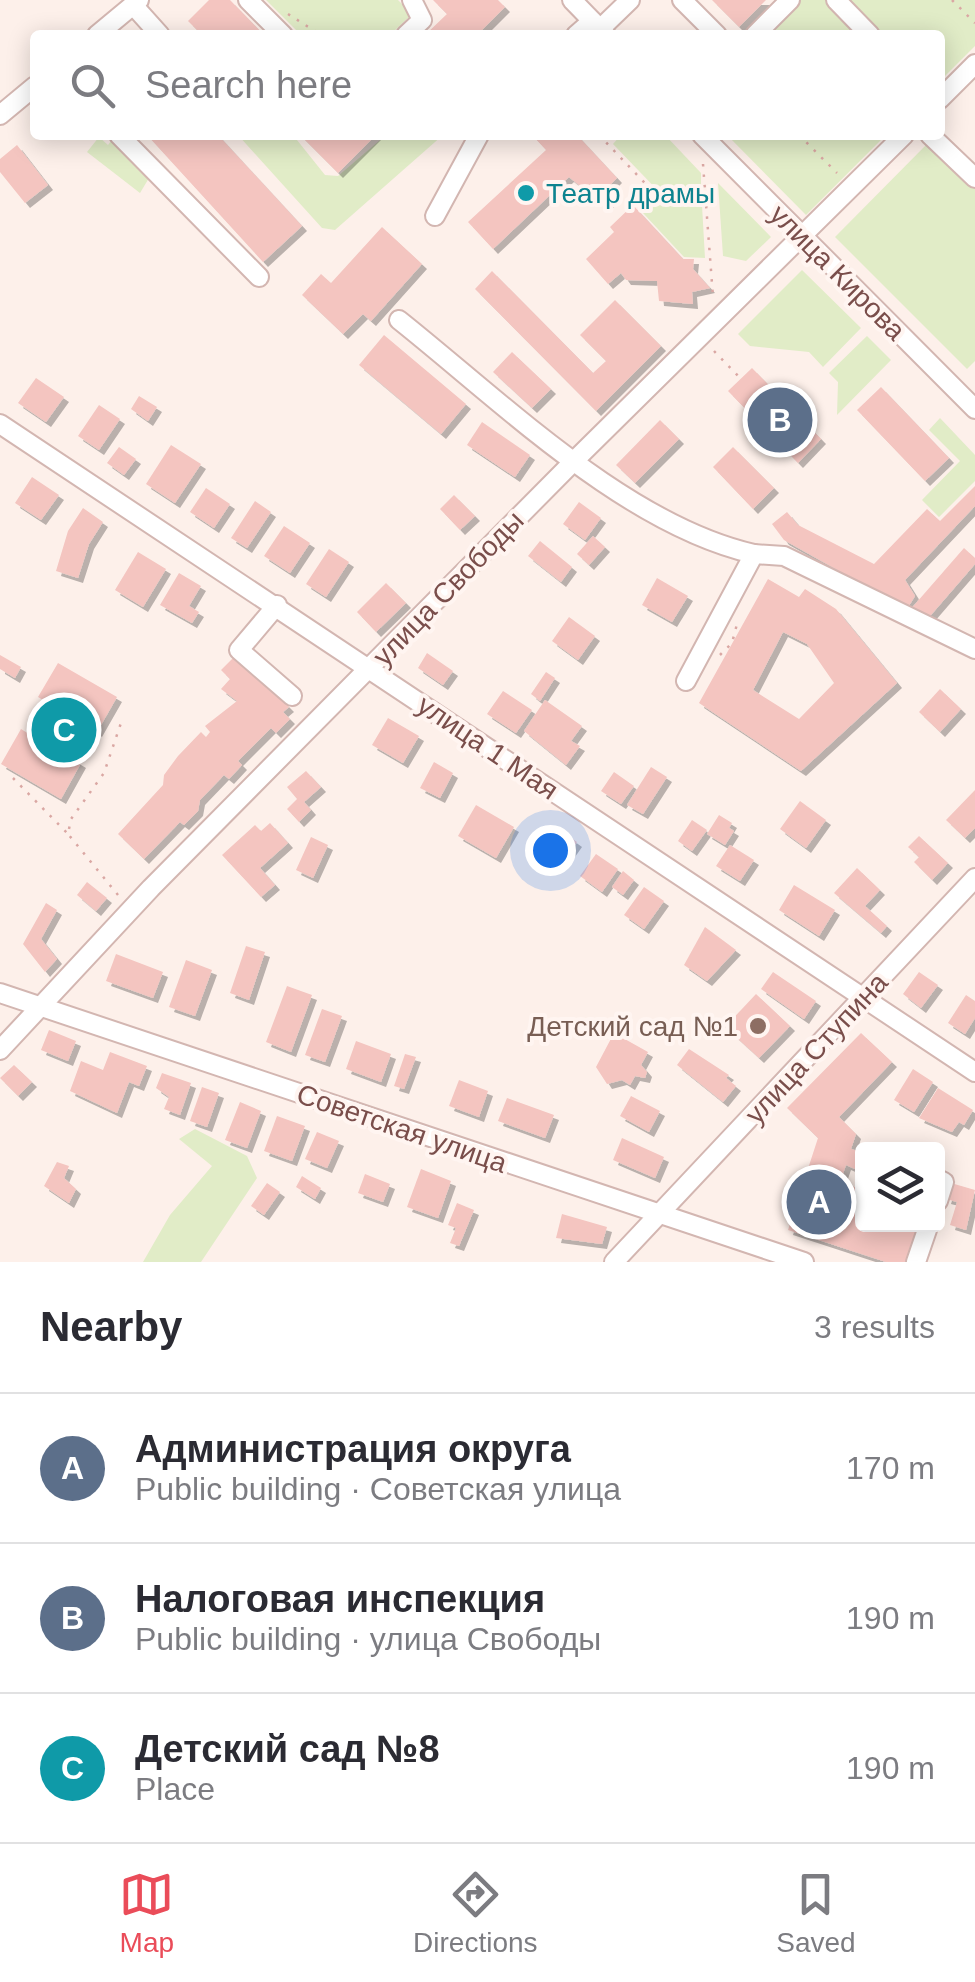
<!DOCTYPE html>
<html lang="en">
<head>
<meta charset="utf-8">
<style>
	body { margin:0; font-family:Arial,sans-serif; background:#f2f2f3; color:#2b2b33 }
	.controls { position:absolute; right:30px; bottom:30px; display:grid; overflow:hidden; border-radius:10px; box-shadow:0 5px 25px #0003 }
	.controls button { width:90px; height:90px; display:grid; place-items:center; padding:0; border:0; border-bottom:2px solid #e1e1e2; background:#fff; color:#2b2b33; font:50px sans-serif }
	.you { position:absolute; left:550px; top:850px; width:35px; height:35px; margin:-25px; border:8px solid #fff; border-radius:50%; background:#1a73e8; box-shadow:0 0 0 15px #1a73e833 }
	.badge { display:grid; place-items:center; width:65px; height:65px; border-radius:50%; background:#ea4c59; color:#fff; font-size:32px; font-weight:700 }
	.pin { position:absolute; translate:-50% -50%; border:5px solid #fff; box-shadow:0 2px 10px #0006 }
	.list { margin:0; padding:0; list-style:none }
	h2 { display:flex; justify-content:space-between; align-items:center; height:130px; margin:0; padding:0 40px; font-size:42px }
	h2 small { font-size:32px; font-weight:400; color:#7c7c81 }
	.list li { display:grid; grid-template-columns:65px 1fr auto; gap:30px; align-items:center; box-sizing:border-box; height:150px; padding:0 40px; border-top:2px solid #e1e1e2 }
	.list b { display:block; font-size:38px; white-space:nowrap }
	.list p { margin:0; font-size:32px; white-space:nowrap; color:#7c7c81 }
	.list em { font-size:32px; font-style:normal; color:#7c7c81 }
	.icon { flex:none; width:55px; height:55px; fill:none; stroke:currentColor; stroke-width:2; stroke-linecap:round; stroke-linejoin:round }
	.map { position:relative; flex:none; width:975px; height:1262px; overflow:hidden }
	.search { position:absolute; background:#fff; box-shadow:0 5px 25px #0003; left:30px; right:30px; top:30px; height:110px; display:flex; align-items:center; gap:25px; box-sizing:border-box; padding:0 35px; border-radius:10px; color:#7c7c81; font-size:38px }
	.sheet { height:580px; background:#fff }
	nav { display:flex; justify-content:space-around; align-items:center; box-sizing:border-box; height:140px; border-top:2px solid #e1e1e2; background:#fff; font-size:28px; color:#7c7c81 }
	nav a { display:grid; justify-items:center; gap:5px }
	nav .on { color:#ea4c59 }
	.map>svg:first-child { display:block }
	.green { fill:#e1ecc7 }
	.building { fill:#f4c5c0; fill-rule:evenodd; filter:url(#shadow) }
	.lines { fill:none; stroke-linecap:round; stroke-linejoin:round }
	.minor-casing { stroke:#d3b6b1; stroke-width:22 }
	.path { stroke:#daa7a3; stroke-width:2.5; stroke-dasharray:2.5 8; stroke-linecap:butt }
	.minor { stroke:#fff; stroke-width:18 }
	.culture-dot { fill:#0f9aa8; stroke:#fff5f1; stroke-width:4 }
	.education-dot { fill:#8d6e63; stroke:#fff5f1; stroke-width:4 }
	.labels { text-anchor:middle; stroke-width:8; stroke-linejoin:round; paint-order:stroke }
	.culture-label { font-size:28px; fill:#0d838f; stroke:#fff5f1; text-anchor:start }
	.street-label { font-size:28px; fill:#7a4e4b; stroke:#fff5f1 }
	.education-label { font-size:28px; fill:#785e54; stroke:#fff5f1; text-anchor:end }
</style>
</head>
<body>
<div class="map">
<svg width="975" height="1262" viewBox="0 0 975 1262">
	<defs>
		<filter id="shadow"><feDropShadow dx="5" dy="5" stdDeviation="0" flood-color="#0004"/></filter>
	</defs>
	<rect width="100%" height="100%" fill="#fdf0ea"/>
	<g class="green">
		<polygon points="266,0 398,0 412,14 390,35 301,35"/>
		<polygon points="798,0 975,0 975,46 940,81 940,35 758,35"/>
		<polygon points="238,135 293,135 325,175 338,176 386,135 443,135 335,230 322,228"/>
		<polygon points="621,135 665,135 701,173 701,199 665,198 613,144"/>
		<polygon points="727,135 886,135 806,215"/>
		<polygon points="115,136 152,173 140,193 87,152 99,137 108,145"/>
		<polygon points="930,141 975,185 975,361 967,369 835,237"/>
		<polygon points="718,183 771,237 746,261 723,256"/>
		<polygon points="652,204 702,205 705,258 684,257 643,213"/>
		<polygon points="802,270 861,328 823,367 809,352 750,346 738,334"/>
		<polygon points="867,336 891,360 837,415 838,382 829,373"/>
		<polygon points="940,418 975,455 975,481 939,517 922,500 960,461 929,430"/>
		<polygon points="195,1129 247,1156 257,1178 201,1262 143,1262 170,1215 212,1166 179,1139"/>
	</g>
	<g class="building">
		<polygon points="209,0 230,0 264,35 202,35 188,21"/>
		<polygon points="433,0 498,0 505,7 477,35 425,35 447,14"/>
		<polygon points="712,0 766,0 739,27"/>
		<polygon points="147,135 218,135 302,226 263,262"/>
		<polygon points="300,135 376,135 338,173"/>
		<polygon points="532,135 577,135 617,178 607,188 615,196 605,206 569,177 493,249 468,222 546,150"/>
		<polygon points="17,145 48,185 25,203 0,172 0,159"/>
		<polygon points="633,205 683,259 694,259 693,269 710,288 692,292 693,304 659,301 657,281 626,280 621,273 608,284 586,259 614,232 610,227"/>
		<polygon points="382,227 422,264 371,321 363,314 343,334 302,295 321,274 331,283"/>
		<polygon points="492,271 593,373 606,361 580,335 615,300 661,346 596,411 475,289"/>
		<polygon points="384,335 466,404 441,434 359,365"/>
		<polygon points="512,352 551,389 532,408 493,372"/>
		<polygon points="752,368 821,439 798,463 728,391"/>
		<polygon points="36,378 64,397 46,422 18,403"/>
		<polygon points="881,387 949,458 925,481 857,410"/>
		<polygon points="139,396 157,407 148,421 131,409"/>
		<polygon points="99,405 120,419 99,450 78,436"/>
		<polygon points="660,420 679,439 635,483 616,465"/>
		<polygon points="482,422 530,455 515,477 467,445"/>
		<polygon points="171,445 201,464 175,503 146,484"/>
		<polygon points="119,447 136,459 124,475 107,463"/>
		<polygon points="733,447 774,488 753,509 713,467"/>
		<polygon points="32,477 59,495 41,520 15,503"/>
		<polygon points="975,486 975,506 905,580 915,596 907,609 784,540 772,524 787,512 798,525 874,564 927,509 940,521"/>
		<polygon points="206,488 230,504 214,528 190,512"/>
		<polygon points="454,495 475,516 460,530 440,509"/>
		<polygon points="255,501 271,512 247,548 231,538"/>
		<polygon points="579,502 601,518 585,540 563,524"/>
		<polygon points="83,508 103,522 89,544 78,578 56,571 68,531"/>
		<polygon points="284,526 310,543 290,573 264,556"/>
		<polygon points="593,536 605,547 589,565 577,554"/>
		<polygon points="540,541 572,567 561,582 528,556"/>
		<polygon points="964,548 975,558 975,564 924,623 910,610"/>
		<polygon points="329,549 349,562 326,597 306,584"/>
		<polygon points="138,552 166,569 143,607 115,590"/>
		<polygon points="179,573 201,586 189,606 199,612 192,623 160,605"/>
		<polygon points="657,578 688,596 672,622 642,605"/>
		<path d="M768 579 799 597 805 589 836 609 897 683 801 771 699 703ZM783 632 807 644 834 683 799 719 753 690Z"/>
		<polygon points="386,583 406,603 376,632 357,612"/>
		<polygon points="569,617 595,636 578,660 552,641"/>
		<polygon points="427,653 453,671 443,685 418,668"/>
		<polygon points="0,655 21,667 15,678 0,669"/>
		<polygon points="236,655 275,687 272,690 289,707 283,712 290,719 276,733 271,728 238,761 242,765 229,779 224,775 200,800 198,811 184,825 180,822 144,859 118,834 163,785 164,775 178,756 201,732 206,737 210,732 205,726 237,701 221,689 230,679 221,670"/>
		<polygon points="58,663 117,697 97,732 89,726 71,757 81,763 61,799 1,764 21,729 37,739 55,707 38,697"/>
		<polygon points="546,672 555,678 540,701 531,694"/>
		<polygon points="940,689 961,709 940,732 919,712"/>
		<polygon points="503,691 532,710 516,733 487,714"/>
		<polygon points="545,700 582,726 571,741 580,746 566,765 524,731"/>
		<polygon points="388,718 419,736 403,763 372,745"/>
		<polygon points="434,762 453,773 440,798 420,788"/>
		<polygon points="651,767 667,777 643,814 627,805"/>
		<polygon points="306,771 321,787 304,802 311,810 299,822 287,809 297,799 287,787"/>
		<polygon points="614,772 634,786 621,804 601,791"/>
		<polygon points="975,790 975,828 965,838 946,820"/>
		<polygon points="800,801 826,820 806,848 780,829"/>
		<polygon points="476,805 514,827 496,858 458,836"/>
		<polygon points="719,815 732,823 729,828 734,831 725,845 707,834"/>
		<polygon points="692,820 707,830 692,851 678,841"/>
		<polygon points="270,823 288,843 260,868 275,885 261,897 222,855 255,825 261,831"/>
		<polygon points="559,829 577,842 563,862 545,849"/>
		<polygon points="919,836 948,863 932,880 914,862 919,857 908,847"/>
		<polygon points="311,837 328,845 313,878 296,870"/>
		<polygon points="730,845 754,860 740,881 716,866"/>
		<polygon points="596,854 618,869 602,892 580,876"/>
		<polygon points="857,868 880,890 865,906 887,926 881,933 834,893"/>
		<polygon points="623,871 634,880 623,895 612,887"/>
		<polygon points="87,882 107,898 96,911 77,895"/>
		<polygon points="794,885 835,910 819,936 779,910"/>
		<polygon points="644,887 664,901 644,929 624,915"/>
		<polygon points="46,903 57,910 41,939 57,959 45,972 23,944"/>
		<polygon points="705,927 736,950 707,981 684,965"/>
		<polygon points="246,946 265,952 249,1000 230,993"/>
		<polygon points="116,954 163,972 153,998 106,981"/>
		<polygon points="186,960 212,970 195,1016 169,1007"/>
		<polygon points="773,972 816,1001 804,1019 761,989"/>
		<polygon points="919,972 938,985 921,1008 903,994"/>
		<polygon points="287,986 312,995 291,1052 266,1042"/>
		<polygon points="756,994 790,1026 759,1058 725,1027"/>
		<polygon points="966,995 975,1001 975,1018 965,1034 948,1023"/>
		<polygon points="322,1009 342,1016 325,1062 305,1055"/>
		<polygon points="49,1030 76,1041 68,1061 41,1050"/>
		<polygon points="614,1033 648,1052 641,1065 647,1072 645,1078 635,1076 630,1085 622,1080 607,1084 596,1067"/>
		<polygon points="861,1033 892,1062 839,1117 856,1134 851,1149 861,1152 855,1169 846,1165 834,1200 847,1204 852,1186 862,1190 862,1224 920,1224 908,1262 886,1262 788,1230 818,1138 787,1108"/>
		<polygon points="356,1041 391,1054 381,1082 346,1069"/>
		<polygon points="689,1049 729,1075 726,1078 736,1086 723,1102 677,1065"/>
		<polygon points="110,1052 147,1066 139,1086 129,1082 117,1113 70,1091 81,1061 103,1070"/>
		<polygon points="405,1054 416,1057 404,1089 394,1086"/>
		<polygon points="14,1065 32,1082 18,1096 0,1078"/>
		<polygon points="913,1069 933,1082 914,1112 894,1100"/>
		<polygon points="162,1073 191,1083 180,1115 164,1109 169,1097 156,1088"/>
		<polygon points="459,1080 488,1091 479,1117 449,1106"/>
		<polygon points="202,1087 219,1093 207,1127 190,1121"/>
		<polygon points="938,1088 973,1110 964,1125 959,1122 952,1132 919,1118"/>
		<polygon points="631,1096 660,1111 649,1132 620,1116"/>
		<polygon points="507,1098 554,1115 545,1138 498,1121"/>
		<polygon points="240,1102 261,1111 247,1148 225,1140"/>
		<polygon points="277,1116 305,1126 292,1161 264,1151"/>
		<polygon points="317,1132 339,1141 327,1168 305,1159"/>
		<polygon points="622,1138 664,1157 655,1178 613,1160"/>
		<polygon points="57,1162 69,1166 64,1178 76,1189 69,1203 44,1186"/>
		<polygon points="421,1169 451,1181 438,1218 407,1207"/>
		<polygon points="365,1174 390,1184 383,1202 358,1193"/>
		<polygon points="302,1176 321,1188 315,1199 296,1187"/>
		<polygon points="267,1183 280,1192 264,1215 251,1206"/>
		<polygon points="951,1183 975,1190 966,1230 950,1225 957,1202 946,1199"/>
		<polygon points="457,1203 474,1210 459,1246 450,1243 456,1228 448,1225"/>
		<polygon points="562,1214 607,1227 602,1244 556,1238"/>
	</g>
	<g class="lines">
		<g class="minor-casing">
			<g id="minor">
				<polyline points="248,0 283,35"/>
				<polyline points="572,0 606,35"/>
				<polyline points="682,0 717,35"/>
				<polyline points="836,0 870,35"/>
				<polyline points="133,5 160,35"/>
				<polyline points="600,29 630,0"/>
				<polyline points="97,35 139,0"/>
				<polyline points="406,35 422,20 412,0"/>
				<polyline points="576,35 592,21"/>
				<polyline points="755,35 790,0"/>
				<polyline points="940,99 975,64"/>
				<polyline points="0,115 35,86"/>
				<polyline points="119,135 259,277"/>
				<polyline points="702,135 975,409"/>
				<polyline points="930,135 975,178"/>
				<polyline points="435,216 479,135"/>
				<path d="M399 320C501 401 626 525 754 554L686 681"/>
				<polyline points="0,424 975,1072"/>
				<polyline points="754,554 784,556 975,649"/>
				<polyline points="277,605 239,650 292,696"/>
				<polyline points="0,993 804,1262"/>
				<polyline points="0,1050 151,888 575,460 904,135"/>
				<polyline points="938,1179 944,1182 938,1201"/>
				<polyline points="614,1262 975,878"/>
				<polyline points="916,1262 929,1224"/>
			</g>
		</g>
		<g class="path">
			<polyline points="952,0 975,23"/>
			<polyline points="288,14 321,35"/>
			<polyline points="599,135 662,201 706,203"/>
			<polyline points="799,135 837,173"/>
			<polyline points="580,138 583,135"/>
			<polyline points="743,139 747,135"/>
			<polyline points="703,164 713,297"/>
			<polyline points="714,351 741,379"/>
			<polyline points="785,402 792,394"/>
			<polyline points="720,655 732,643 737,624"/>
			<polyline points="13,778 67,833"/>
			<polyline points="118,895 68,834 71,819 104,773 122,720"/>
		</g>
		<use href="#minor" class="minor"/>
	</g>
	<circle class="culture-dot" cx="526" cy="193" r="10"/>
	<circle class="education-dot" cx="758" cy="1026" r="10"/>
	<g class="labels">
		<g class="culture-label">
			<text x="546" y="203">Театр драмы</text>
		</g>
		<g class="street-label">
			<text transform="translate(838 272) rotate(45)" y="10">улица Кирова</text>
			<text transform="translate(448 588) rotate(-46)" y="10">улица Свободы</text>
			<text transform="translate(488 747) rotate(34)" y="10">улица 1 Мая</text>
			<text transform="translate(816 1048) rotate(-47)" y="10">улица Ступина</text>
			<text transform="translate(402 1128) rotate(19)" y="10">Советская улица</text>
		</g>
		<g class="education-label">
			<text x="738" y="1036">Детский сад №1</text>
		</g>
	</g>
</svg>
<div class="controls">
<button><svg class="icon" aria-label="layers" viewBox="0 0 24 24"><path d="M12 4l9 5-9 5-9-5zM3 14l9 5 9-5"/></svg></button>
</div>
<div class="you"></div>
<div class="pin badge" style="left:819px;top:1202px;background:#5c6f8a">A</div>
<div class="pin badge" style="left:780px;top:420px;background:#5c6f8a">B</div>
<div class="pin badge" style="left:64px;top:730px;background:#0f9aa8">C</div>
<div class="search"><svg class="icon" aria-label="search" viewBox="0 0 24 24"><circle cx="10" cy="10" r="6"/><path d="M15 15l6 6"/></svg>Search here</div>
</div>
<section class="sheet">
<h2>Nearby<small>3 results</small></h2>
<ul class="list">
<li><span class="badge" style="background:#5c6f8a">A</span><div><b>Администрация округа</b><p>Public building · Советская улица</p></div><em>170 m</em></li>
<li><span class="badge" style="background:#5c6f8a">B</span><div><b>Налоговая инспекция</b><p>Public building · улица Свободы</p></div><em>190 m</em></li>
<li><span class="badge" style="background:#0f9aa8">C</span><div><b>Детский сад №8</b><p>Place</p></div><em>190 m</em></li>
</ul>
</section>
<nav>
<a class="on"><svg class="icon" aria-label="map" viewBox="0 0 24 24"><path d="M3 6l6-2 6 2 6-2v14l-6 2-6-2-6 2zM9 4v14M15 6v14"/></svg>Map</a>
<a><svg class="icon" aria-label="directions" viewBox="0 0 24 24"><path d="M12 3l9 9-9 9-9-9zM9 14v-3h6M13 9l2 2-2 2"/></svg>Directions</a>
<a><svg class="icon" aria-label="saved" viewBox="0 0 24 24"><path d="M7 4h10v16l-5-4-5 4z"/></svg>Saved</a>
</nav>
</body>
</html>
